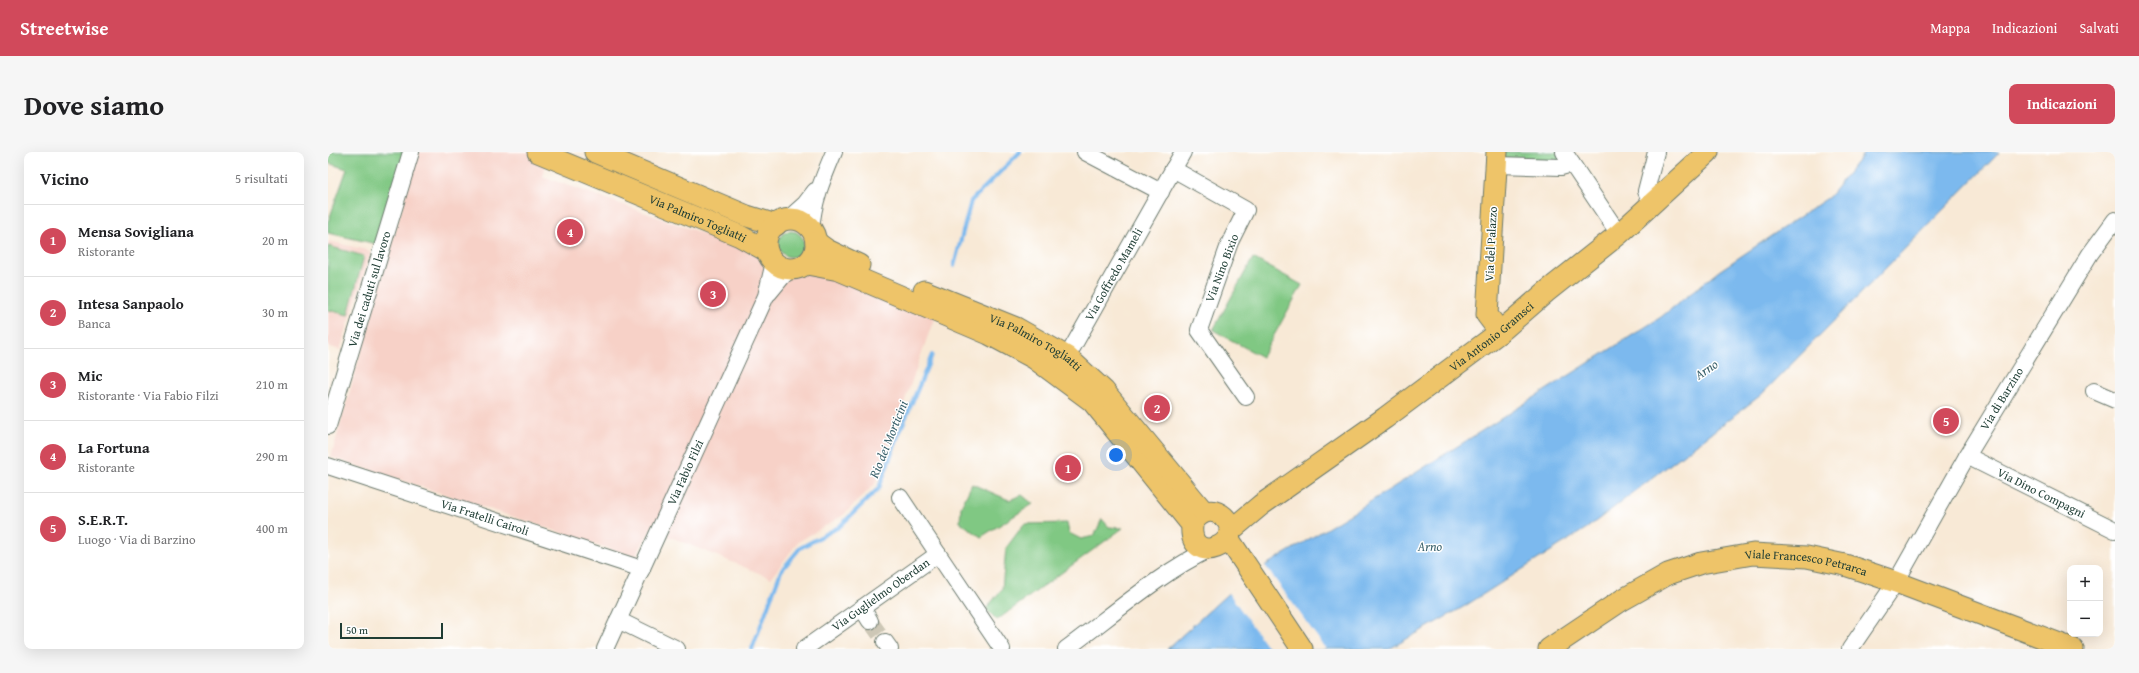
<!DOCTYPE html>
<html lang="it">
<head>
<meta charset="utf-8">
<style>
	body { margin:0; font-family:"Gentium Book Plus",serif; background:#f6f6f6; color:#202124 }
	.controls { position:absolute; right:12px; bottom:12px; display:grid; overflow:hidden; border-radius:8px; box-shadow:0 4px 16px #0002 }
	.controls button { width:36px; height:36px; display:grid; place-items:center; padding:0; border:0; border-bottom:1px solid #e0e0e0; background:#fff; color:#202124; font:20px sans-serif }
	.scale { position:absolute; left:12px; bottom:10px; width:103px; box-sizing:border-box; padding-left:4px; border:2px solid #1f3d34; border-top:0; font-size:11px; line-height:14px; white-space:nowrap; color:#1f3d34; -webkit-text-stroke:3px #fff; paint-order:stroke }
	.you { position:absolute; left:788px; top:303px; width:14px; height:14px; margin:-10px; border:3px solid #fff; border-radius:50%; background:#1a73e8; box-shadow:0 0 0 6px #1a73e833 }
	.badge { display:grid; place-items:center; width:26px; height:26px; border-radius:50%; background:#d1495b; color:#fff; font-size:13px; font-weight:700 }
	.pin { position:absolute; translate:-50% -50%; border:2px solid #fff; box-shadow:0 1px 4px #0006 }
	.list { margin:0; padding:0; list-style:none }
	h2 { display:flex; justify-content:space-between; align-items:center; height:52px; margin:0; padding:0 16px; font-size:17px }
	h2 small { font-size:13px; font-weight:400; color:#757577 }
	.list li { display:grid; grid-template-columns:26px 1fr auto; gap:12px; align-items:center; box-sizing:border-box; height:72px; padding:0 16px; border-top:1px solid #e0e0e0 }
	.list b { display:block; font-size:15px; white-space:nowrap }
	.list p { margin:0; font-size:13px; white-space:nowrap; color:#757577 }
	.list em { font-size:13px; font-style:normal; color:#757577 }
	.map { position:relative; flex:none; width:1787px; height:497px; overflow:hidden; border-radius:8px }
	header { display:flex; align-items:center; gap:24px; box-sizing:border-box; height:56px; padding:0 20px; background:#d1495b; color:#fff }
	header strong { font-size:19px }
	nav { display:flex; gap:22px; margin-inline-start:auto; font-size:14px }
	.intro { display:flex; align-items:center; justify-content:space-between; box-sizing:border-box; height:96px; padding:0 24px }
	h1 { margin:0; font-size:28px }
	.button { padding:10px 18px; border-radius:8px; background:#d1495b; color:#fff; font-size:14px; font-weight:700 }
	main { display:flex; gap:24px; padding:0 24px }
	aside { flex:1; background:#fff; border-radius:8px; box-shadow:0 4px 16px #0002 }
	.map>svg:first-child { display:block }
	.built { fill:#f7d1c7 }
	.green { fill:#80c883; stroke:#50825c }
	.water { fill:#7bb9ee; stroke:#4d7b91 }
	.pier { fill:#f8e9d6 }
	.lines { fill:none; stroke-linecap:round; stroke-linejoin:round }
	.stream { stroke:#7bb9ee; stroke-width:4 }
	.minor-tunnel { stroke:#cdc7b6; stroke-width:16; stroke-dasharray:16 8; stroke-linecap:butt }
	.minor-casing { stroke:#6b796d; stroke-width:18 }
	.major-casing { stroke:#6b796d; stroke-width:23 }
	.minor { stroke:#fff; stroke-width:16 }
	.major { stroke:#eec469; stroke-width:21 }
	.labels { text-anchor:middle; stroke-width:3; stroke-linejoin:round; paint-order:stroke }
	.street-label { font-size:12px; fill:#1f3d34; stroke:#fff }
	.water-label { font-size:13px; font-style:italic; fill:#3b626c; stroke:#fff }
</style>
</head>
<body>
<header>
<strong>Streetwise</strong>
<nav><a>Mappa</a><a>Indicazioni</a><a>Salvati</a></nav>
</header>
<div class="intro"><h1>Dove siamo</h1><a class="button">Indicazioni</a></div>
<main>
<aside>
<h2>Vicino<small>5 risultati</small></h2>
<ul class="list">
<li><span class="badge">1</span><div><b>Mensa Sovigliana</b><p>Ristorante</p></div><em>20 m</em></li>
<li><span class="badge">2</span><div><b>Intesa Sanpaolo</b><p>Banca</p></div><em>30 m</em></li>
<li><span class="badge">3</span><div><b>Mic</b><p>Ristorante · Via Fabio Filzi</p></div><em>210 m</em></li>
<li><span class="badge">4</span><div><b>La Fortuna</b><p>Ristorante</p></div><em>290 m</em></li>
<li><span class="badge">5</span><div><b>S.E.R.T.</b><p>Luogo · Via di Barzino</p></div><em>400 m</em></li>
</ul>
</aside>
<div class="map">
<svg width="1787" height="497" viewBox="0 0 1787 497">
	<rect width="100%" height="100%" fill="#fff"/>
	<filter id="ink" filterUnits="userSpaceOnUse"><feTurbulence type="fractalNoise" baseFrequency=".025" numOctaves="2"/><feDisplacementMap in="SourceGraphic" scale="8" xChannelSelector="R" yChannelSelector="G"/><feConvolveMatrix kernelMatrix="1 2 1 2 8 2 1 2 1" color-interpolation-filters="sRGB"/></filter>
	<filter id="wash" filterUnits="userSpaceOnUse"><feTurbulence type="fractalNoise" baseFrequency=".012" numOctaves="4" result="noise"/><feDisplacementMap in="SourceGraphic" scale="16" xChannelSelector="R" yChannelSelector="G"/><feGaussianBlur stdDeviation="0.9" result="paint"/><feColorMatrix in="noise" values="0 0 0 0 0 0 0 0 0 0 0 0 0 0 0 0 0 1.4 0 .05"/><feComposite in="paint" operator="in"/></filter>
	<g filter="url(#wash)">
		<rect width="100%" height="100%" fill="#f8e9d6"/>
		<g class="built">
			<polygon points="90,0 223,0 214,24 607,164 547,332 514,364 470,390 443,426 323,377 307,405 3,305"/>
			<polygon points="0,89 43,99 12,198 0,194"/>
		</g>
		<g class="green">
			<polygon points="0,0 77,0 49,92 0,81 0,70 19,17 0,11"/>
			<polygon points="1176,0 1229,0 1235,11 1175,7"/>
			<circle cx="463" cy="92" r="13"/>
			<polygon points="0,94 36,104 20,163 0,158"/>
			<polygon points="925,106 974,133 934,205 885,178"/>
			<polygon points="644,332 681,348 694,343 705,352 653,385 632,370 633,355"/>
			<polygon points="774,367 781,375 795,376 669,468 658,457 674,437 678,396 696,372 739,371 741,381 753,387 766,384"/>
		</g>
		<polygon class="water" points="1537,0 1672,0 1433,243 1259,376 1137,454 1061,497 839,497 918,425 1026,360 1333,165 1391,119 1501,45"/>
		<polygon class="pier" points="936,412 998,497 941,497 900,440 917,424"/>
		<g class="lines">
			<g class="stream">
				<polyline points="626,114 643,49 692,0"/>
				<polyline points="424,497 453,419 472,396 511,375 551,336 570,284 604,203"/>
			</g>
		</g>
	</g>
	<g filter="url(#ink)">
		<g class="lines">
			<polyline class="minor-tunnel" points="542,469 557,490"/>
			<g class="minor-casing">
				<g id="minor">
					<polyline points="757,0 833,40"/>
					<polyline points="1236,0 1291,82"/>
					<polyline points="1168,13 1233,15 1244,12"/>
					<polyline points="845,17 918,58 902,90 871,178 918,245"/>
					<polyline points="1324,53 1318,39 1328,0"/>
					<polyline points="459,68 477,52 487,39"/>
					<path d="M483 78C485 49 495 26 506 0"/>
					<polyline points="441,141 455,124 463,117"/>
					<path id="s1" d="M739 205 855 0"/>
					<polyline points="1766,239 1787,248"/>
					<path id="s2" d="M0 274 83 0"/>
					<path id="s3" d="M1639 304 1787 378"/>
					<path id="s4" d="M0 314 314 417"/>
					<polyline points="572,345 610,402"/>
					<polyline points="534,456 542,469"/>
					<polyline points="290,468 349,497"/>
					<polyline points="557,490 562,497"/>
					<path id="s5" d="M277 497 438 144 446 110"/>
					<path id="s6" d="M476 497 610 402 674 497"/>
					<path d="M738 497C782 465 833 420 882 397"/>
					<path id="s7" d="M1522 497 1568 430 1639 304 1762 102 1787 68"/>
				</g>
			</g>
			<g class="major-casing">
				<g id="major">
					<path id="s8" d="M210 0 412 84 439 99"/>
					<polyline points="267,0 419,64 448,73"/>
					<polyline points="1169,0 1159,163 1172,180"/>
					<circle cx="463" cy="92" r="25"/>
					<polyline points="488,90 499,98 531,113"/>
					<path d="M479 112 511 118 661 182 706 206 764 249 864 373C860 418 922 390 896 365 884 354 870 360 864 373"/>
					<path id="s9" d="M596 139 688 176 739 205 776 239 876 360"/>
					<path id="s10" d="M902 379 933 353 1057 266 1172 180 1218 140 1291 82 1380 0"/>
					<polyline points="900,386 974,497"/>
					<path id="s11" d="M1221 497 1294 448 1340 422 1373 411 1425 402 1479 405 1517 413 1568 430 1745 497"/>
				</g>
			</g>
			<use href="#minor" class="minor"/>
			<use href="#major" class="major"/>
		</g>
	</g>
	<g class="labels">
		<g class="street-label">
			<text dy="4" stroke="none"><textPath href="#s8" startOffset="173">Via Palmiro Togliatti</textPath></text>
			<text transform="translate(1163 92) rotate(-87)" y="4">Via del Palazzo</text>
			<text transform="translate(894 116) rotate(-69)" y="4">Via Nino Bixio</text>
			<text dy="4" stroke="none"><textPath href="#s1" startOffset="95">Via Goffredo Mameli</textPath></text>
			<text dy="4" stroke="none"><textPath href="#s2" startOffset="143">Via dei caduti sul lavoro</textPath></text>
			<text dy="4" stroke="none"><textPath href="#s10" startOffset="326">Via Antonio Gramsci</textPath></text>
			<text dy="4" stroke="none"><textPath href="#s9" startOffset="123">Via Palmiro Togliatti</textPath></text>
			<text dy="4" stroke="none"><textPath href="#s7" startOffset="293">Via di Barzino</textPath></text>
			<text dy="4" stroke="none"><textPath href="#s5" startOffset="194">Via Fabio Filzi</textPath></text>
			<text dy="4" stroke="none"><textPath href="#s3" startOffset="83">Via Dino Compagni</textPath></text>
			<text dy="4" stroke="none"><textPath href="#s4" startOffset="165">Via Fratelli Cairoli</textPath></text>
			<text dy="4" stroke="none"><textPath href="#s11" startOffset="282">Viale Francesco Petrarca</textPath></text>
			<text dy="4" stroke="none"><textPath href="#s6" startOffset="94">Via Guglielmo Oberdan</textPath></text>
		</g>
		<g class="water-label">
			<text transform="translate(1378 217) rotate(-34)" y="5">Arno</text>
			<text transform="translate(560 287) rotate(-68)" y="5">Rio dei Morticini</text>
			<text x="1102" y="399">Arno</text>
		</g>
	</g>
</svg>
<div class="controls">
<button>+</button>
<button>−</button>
</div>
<div class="scale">50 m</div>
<div class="you"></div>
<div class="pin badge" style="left:740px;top:316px">1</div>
<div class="pin badge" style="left:829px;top:256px">2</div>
<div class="pin badge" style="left:385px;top:142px">3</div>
<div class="pin badge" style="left:242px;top:80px">4</div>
<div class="pin badge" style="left:1618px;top:269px">5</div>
</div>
</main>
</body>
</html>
